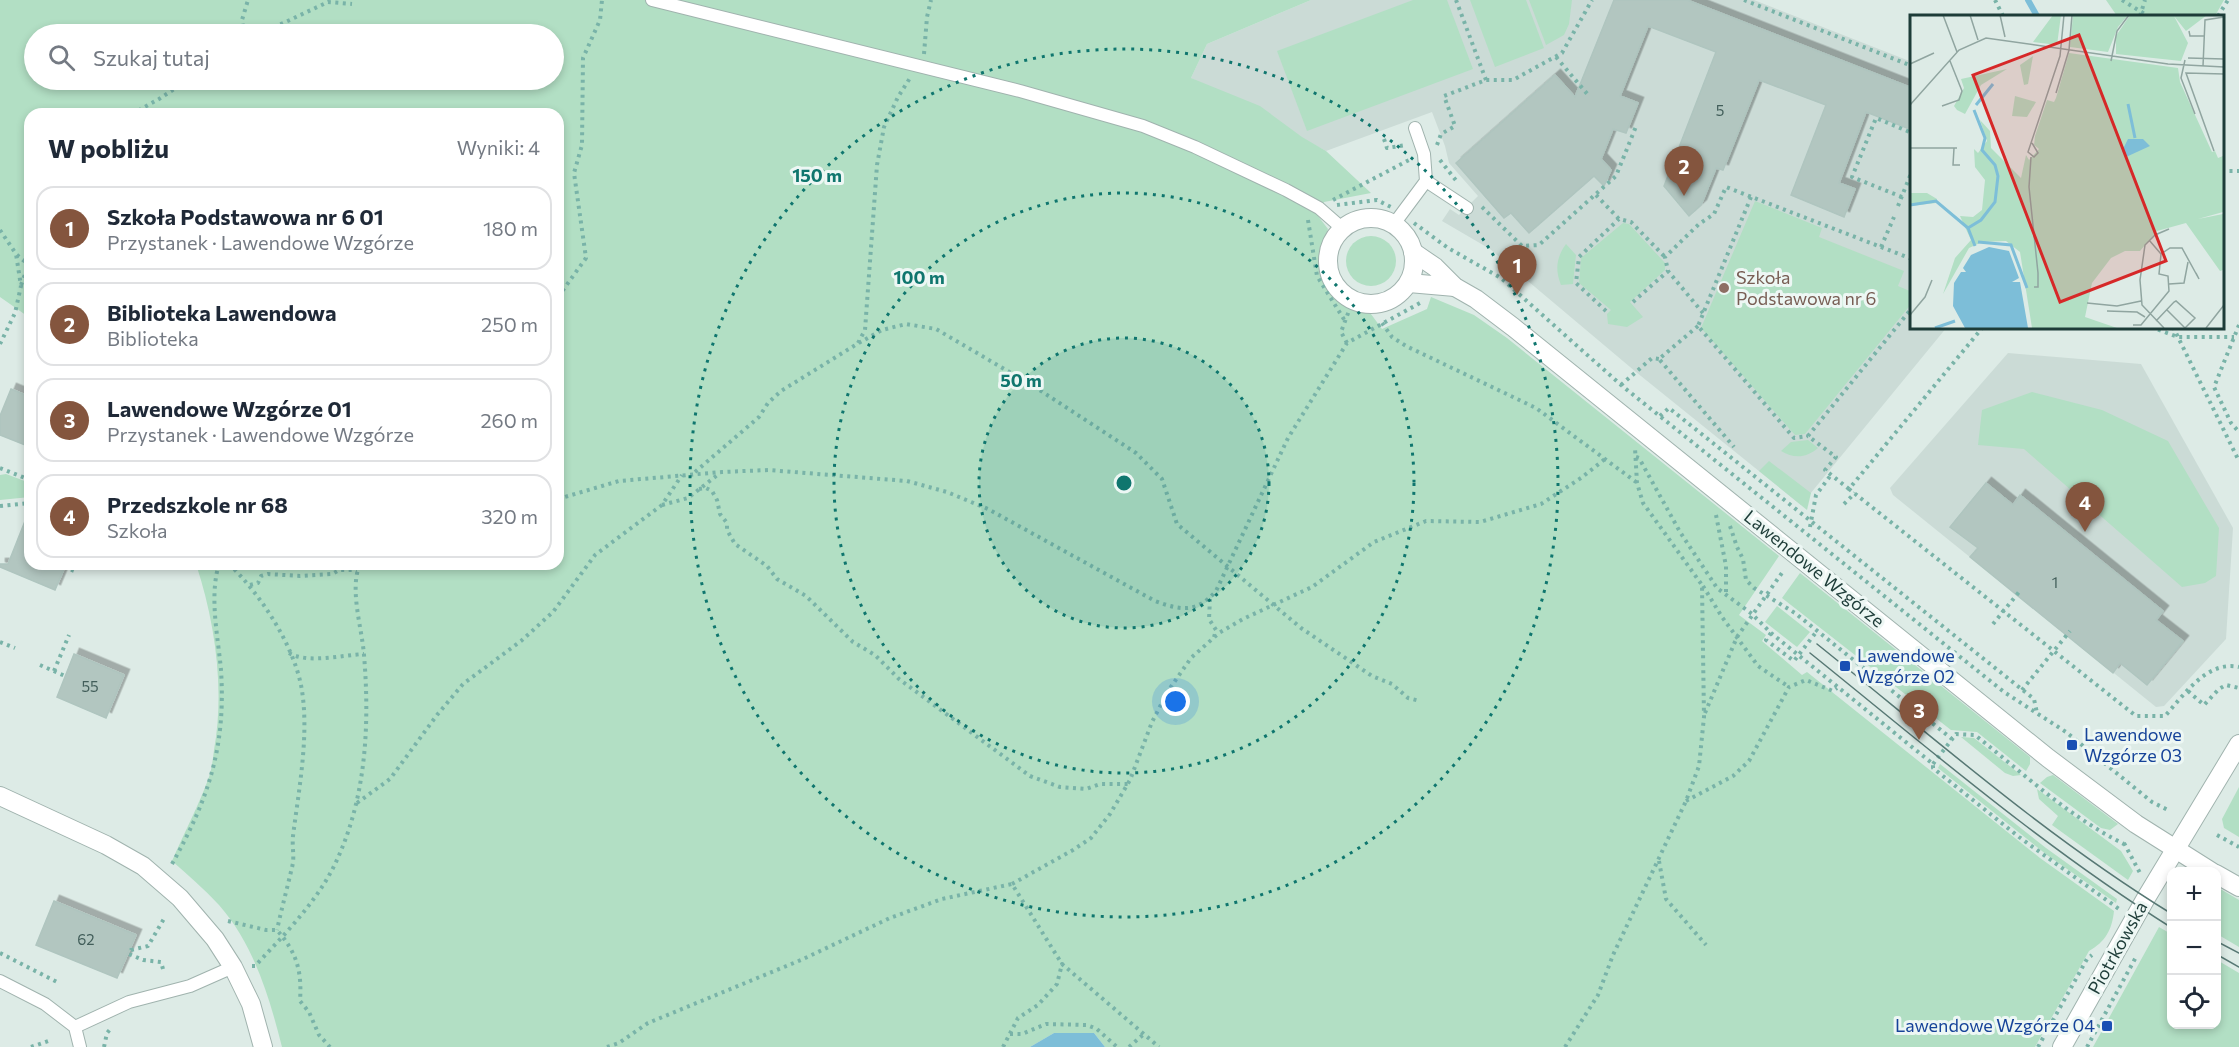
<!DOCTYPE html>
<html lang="pl">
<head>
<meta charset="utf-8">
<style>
	body { margin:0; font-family:Commissioner,sans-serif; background:#f6f6f7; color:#1f2937 }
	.controls { position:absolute; right:18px; bottom:18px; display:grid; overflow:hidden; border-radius:12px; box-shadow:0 3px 9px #0003 }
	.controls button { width:54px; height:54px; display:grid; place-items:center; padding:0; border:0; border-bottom:2px solid #e0e1e3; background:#fff; color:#1f2937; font:30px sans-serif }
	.you { position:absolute; left:1176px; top:702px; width:21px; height:21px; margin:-15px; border:4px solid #fff; border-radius:50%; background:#1a73e8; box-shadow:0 0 0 9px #1a73e833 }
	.badge { display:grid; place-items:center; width:39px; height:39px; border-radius:50%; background:#84553e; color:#fff; font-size:20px; font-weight:700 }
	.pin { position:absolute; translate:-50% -50px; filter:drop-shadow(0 2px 3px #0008) }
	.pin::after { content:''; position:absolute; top:32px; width:21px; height:18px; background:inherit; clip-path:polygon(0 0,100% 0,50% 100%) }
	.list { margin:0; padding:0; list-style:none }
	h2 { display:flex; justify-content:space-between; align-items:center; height:78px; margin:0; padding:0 24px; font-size:26px }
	h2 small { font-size:20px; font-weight:400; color:#747a83 }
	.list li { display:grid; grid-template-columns:39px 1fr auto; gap:18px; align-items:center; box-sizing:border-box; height:84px; margin:0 12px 12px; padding:0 12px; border:2px solid #e0e1e3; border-radius:18px }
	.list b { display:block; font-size:22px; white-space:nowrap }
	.list p { margin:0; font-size:20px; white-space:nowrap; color:#747a83 }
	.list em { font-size:20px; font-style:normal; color:#747a83 }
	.icon { flex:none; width:33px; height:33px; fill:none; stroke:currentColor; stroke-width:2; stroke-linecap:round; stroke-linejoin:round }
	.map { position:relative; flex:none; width:2239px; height:1047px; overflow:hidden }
	.search { position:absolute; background:#fff; box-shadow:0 3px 9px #0003; left:24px; top:24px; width:540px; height:66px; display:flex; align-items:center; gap:15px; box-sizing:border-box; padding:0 21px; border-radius:33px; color:#747a83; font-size:22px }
	.panel { position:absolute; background:#fff; box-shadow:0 3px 9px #0003; left:24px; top:108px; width:540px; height:462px; border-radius:18px }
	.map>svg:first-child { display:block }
	.built { fill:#cbdbd6 }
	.green { fill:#b2dfc4; fill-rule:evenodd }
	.water { fill:#7dbed8 }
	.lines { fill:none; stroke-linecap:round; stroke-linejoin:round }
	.stream { stroke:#7dbed8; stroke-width:6 }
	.building { fill:#b2c6c0; stroke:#afc5bf; stroke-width:1.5; filter:url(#shadow) }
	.lane-casing { stroke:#a0b3ae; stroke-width:14 }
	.street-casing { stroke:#a0b3ae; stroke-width:20 }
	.path { stroke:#79b3a8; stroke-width:4; stroke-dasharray:3 4.5; stroke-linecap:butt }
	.lane { stroke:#fff; stroke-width:12 }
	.street { stroke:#fff; stroke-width:18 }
	.tram { stroke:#577874; stroke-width:1.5 }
	.ring { fill:none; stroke:#0f766e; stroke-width:3; stroke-dasharray:3 6 }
	.education-dot { fill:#8d6e63; stroke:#edf7f4; stroke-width:2 }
	.transit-dot { fill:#1a4fb4; stroke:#edf7f4; stroke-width:2 }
	.labels { text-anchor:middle; stroke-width:6; stroke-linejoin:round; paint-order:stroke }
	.number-label { font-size:15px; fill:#425e5a }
	.education-label { font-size:18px; fill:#785e54; stroke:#edf7f4; text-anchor:start }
	.street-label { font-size:18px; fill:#1d3c38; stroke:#edf7f4 }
	.transit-label { font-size:18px; fill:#164399; stroke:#edf7f4; text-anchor:start }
	.inset-river { fill:none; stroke:#7dbed8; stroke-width:3 }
	.inset-road { fill:none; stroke:#90a5a0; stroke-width:1.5 }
	.view { fill:#d62828; fill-opacity:0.15; stroke:#d62828; stroke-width:3 }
	.inset-edge { fill:none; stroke:#1d3c38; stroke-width:3 }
	.centre { fill:#0f766e; stroke:#edf7f4; stroke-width:3 }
	.ring-label { font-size:18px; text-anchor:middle; font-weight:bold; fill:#0f766e; stroke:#edf7f4; stroke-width:6; stroke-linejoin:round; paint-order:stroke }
</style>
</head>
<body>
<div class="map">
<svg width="2239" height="1047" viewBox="0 0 2239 1047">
	<defs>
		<filter id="shadow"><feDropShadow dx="5.5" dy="-5.5" stdDeviation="0" flood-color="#0004"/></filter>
	</defs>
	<rect width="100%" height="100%" fill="#ddebe6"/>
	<g class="built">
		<polygon points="1311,0 1754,0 1912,62 1912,327 1947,327 1801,505 1636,372 1490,249 1442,221 1450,209 1459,215 1478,196 1449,163 1445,146 1432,112 1326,151 1191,78 1207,44"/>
		<polygon points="2008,353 2141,364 2233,528 2226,639 2164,706 2156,707 1893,495 1890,488"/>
	</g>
	<g class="green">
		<path d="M0 0H1311L1207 44 1191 78 1260 106 1302 137 1326 151 1371 193 1324 202 1318 216 1328 229 1321 248 1319 265 1325 285 1345 304 1368 310 1382 329 1427 309 1431 297 1474 315 1507 338 1779 556 1739 615 1766 635 1762 641 1802 675 1807 672 2040 858 2114 911C2112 930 2105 942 2089 951L2035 1047H1105L1094 1033H1054L1030 1047H282C269 996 254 945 219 905 204 889 188 875 172 861 184 833 199 805 209 777 212 768 213 758 214 750 225 689 215 622 196 564H558V114H30V318L0 297ZM34 34H554V80H34Z"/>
		<polygon points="1413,0 1447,0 1473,69 1307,131 1277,51"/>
		<polygon points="1470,0 1526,0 1544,48 1495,67"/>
		<polygon points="1529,0 1572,0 1569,24 1564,35 1546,45"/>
		<polygon points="2106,0 2224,0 2215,16 2117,16"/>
		<polygon points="1755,201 1822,228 1819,237 1904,271 1898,286 1912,292 1912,303 1805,434 1795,435 1701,328"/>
		<polygon points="1623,223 1629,224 1665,263 1665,270 1630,302 1643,317 1627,327 1608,324 1607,314 1611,310 1579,283 1581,258"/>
		<circle cx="1371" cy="261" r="25"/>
		<path d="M1566 244 1576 255 1573 284 1561 285C1555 270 1556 258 1566 244Z"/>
		<polygon points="2032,392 2102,410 2168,441 2219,528 2216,576 2205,583 2182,587 2024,449 1978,445 1982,410"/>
		<path d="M1808 440 1818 448C1806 458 1794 459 1781 451L1791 442Z"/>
		<polygon points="1769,461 1811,493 1807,510 1759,471"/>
		<polygon points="6,474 30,483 30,497 0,500 0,475"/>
		<polygon points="1800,573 2030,757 2030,764 2026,771 1977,732 1951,730 1782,598"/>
		<polygon points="1777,606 1810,632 1797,647 1765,622"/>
		<polygon points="1961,737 1974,738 2021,775 2013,776 2005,773"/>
		<polygon points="1940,764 2046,848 2117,899 2116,903 2047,855 1938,768"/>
		<polygon points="2053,775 2118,824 2110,830 2101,828 2040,783 2047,777"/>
		<polygon points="2239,787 2239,837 2224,828 2222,819"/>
		<polygon points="2037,789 2121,851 2133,871 2128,880 2052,825 2058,816 2039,799"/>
		<polygon points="2217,887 2239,900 2239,947 2217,934"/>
		<polygon points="2159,927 2171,934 2172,1024 2216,1024 2217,960 2239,973 2239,1047 2093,1047"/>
	</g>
	<polygon class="water" points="1054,1033 1094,1033 1105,1047 1030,1047"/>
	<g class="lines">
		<polyline class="stream" points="2028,0 2037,16"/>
	</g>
	<g class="building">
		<polygon points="1614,0 1687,0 1912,88 1912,130 1866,112 1839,183 1855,189 1844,217 1791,195 1826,105 1759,80 1723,170 1716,168 1701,205 1689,216 1664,186 1716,52 1648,26 1620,96 1638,103 1626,133 1613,129 1601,159 1611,170 1604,186 1594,176 1529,233 1511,213 1504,218 1456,163 1555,75 1575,97"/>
		<polygon points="11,389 30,397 30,447 0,435 0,416"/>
		<polygon points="1986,483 2013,505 2020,495 2163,611 2156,620 2183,641 2147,685 2120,663 2113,673 1970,557 1978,548 1950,527"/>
		<polygon points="29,511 30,564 66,564 55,590 0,567 0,564 8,564"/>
		<polygon points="74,654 124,675 106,718 57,697"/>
		<polygon points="54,901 136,935 117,978 36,945"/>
	</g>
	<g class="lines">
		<g class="lane-casing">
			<g id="lane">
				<polyline points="652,0 1020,91 1143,126 1195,147 1286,190 1319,208 1343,229"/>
				<polyline points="1426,181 1467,208"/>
				<polyline points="1394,224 1426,181 1424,154 1415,128"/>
				<polyline points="0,981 45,1004 75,1027 80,1047"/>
				<polyline points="75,1027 129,1002 190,986 233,967"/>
			</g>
		</g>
		<g class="street-casing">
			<g id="street">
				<circle cx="1371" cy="261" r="43"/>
				<polyline points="1413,252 1435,267 1455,287 1476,299 1513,327 2048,758 2136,824 2212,872"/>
				<polyline points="1409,283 1455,287"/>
				<polyline points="0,796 106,845 143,866 180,898 215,939 233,967 251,1004 263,1047"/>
				<polyline points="2216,874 2239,887"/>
				<polyline points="2062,1047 2146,898 2239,744"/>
			</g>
		</g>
		<g class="path">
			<polyline points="1456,0 1486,80"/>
			<polyline points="1744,0 1912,66"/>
			<polyline points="1995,0 2003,16"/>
			<polyline points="2122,0 2148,16"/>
			<polyline points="2140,16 2145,0"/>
			<polyline points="2218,16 2228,0"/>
			<polyline points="244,34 242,20 248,0"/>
			<polyline points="260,34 328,2 352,4"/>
			<polyline points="924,54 927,17 931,0"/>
			<polyline points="1556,57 1589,96"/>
			<polyline points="132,114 159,99 188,80"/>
			<polyline points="1384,139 1387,148 1406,145"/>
			<polyline points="1437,145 1441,134 1455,126 1444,96 1486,80 1513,80 1562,53 1592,0"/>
			<polyline points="1440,160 1458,183"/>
			<polyline points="2222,171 2239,171"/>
			<polyline points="1596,195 1619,219 1631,222 1665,257"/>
			<polyline points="1751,197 1698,326 1794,438 1808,436"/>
			<polyline points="1902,197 1852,177 1876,118 1912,133"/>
			<polyline points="1333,200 1409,160"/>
			<polyline points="1337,205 1377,200 1391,207"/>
			<polyline points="1898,206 1912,171"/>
			<polyline points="1482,207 1522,246 1539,245 1616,176 1637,124"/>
			<polyline points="1308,220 1317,276 1345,321"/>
			<polyline points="1414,223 1448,248 1501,278 1621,385 2004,692 2066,732 2152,802 2170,811"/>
			<polyline points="0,230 16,254 30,266"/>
			<polyline points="1881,247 1894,217"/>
			<polyline points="21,285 30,261"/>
			<polyline points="1633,302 1668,271"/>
			<polyline points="558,305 563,290 586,258 574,173 582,145 583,58 600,20 602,0"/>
			<polyline points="1606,311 1576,283 1579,257 1619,219"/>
			<polyline points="1703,313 1668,271 1665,257 1699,224 1714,214 1726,187 1912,259"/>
			<polyline points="1382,323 1392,337 1406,346 1536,408 1636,482"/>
			<polyline points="2239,325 2214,387 2231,423 2239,432"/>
			<polyline points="1698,326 1659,359 1734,447"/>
			<path d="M1983 327 1849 489 2136 716H2165C2184 695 2207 660 2239 667"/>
			<polyline points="2151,327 2178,337 2234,337"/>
			<polyline points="2173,327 2239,461"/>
			<polyline points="858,343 865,330 877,165 884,127 898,97 910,78"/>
			<polyline points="1347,343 1341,332 1353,300"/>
			<polyline points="0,344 15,313 21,286 16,254"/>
			<polyline points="1621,385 1652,358 1659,359"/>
			<polyline points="1660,416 1669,408 2034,699 2037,713"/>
			<polyline points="1636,457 1639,458 1680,532 1717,588 1752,614 1771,633 1933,764 1933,768 2019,837 2119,909"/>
			<polyline points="0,468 30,480"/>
			<polyline points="695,472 759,417 768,403 781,391 857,344 882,330 906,324 936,329 1035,387 1136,453 1162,479 1177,524 1301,628 1372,676 1392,684 1408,698 1420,701"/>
			<polyline points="699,489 706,488 712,491 717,500 720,514 727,523 727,530 735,544 767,566 777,579 806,596 853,642 875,655 899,679 1030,776 1060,787 1086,789 1100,784 1128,784"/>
			<polyline points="1849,489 1825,470 1836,457 1808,436 1912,308"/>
			<path d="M558 499 619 481 722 472 768 470 907 481 947 492 988 509 1155 601C1180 610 1196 614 1216 591L1288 438 1347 343 1420 303"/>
			<polyline points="1844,504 1855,493"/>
			<polyline points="662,505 688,498 720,473"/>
			<polyline points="0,506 30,503"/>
			<polyline points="1716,515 1726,566 1726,593"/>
			<polyline points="1730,526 1737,547 1743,559 1746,580 1754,588 1795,613 1952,739"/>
			<polyline points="1810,527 1816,495 1831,475"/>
			<path d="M229 564C260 594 292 642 301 685 310 732 299 788 293 836 292 845 294 854 293 863 288 885 282 907 277 930"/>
			<polyline points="64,567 77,572"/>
			<polyline points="250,585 258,583 261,576 268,574 300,576 332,574 339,570 357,570"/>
			<polyline points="1703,586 1722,617 1758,666 1789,687"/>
			<polyline points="1210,599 1209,619 1216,630 1214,637"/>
			<polyline points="1993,624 2019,592"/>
			<polyline points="1771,633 1766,640 1794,661 1817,631"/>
			<polyline points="0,642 15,648"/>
			<path d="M289 653C308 664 342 655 364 654"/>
			<polyline points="40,665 65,676"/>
			<polyline points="54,671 69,635"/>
			<polyline points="2022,690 2070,631"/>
			<polyline points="2188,691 2204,705 2219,689 2226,685 2239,688"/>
			<polyline points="1705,713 1737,637 1784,570"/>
			<path d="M1933 764 1956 734 1975 735C2023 773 2069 817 2124 844"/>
			<polyline points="1686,801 1733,776 1749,761 1789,687 1806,680 1833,691 1837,688"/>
			<polyline points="357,803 390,779 437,715 463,684 521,641 553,612 595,555 662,505 682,475"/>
			<polyline points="2217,835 2239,847"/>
			<polyline points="2124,843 2140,873"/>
			<polyline points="1659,861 1666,899 1706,945"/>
			<path d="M172 864C209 798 226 746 221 670 218 636 209 597 219 564"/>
			<polyline points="1012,884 1073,850 1091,838 1110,814 1130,780 1152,722 1168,691 1191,658 1219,633 1243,619 1312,587 1374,542 1426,521 1480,522 1541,504 1581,478 1605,459"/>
			<path d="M228 921 266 930H277C297 953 302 971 300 1001L309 1012 319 1035 330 1047"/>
			<polyline points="0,953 57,982"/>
			<path d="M252 966H255C282 937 313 906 332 870 366 804 370 727 364 655 362 628 349 589 360 564"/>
			<polyline points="163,969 161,962 143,960 129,954 131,950 148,946 165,917"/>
			<polyline points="1010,1034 1022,1034 1046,1024 1087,1025 1097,1029 1117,1047"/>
			<polyline points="31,1047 51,1040"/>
			<polyline points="104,1047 107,1033 112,1027"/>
			<polyline points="607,1047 619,1043 648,1023 801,960 890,918 942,899 1012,884 1062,964"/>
			<polyline points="1003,1047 1018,1018 1038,1005 1057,984 1062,964 1159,1047"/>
			<polyline points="1129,1047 1145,1033"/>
			<polyline points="1565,1047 1598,995 1613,955 1686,801 1699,766 1704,717 1702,585 1643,503 1637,483 1635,448"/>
			<polyline points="2038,1047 2087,959 2092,955"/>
			<polyline points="2087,1047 2136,957"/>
		</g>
		<use href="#lane" class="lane"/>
		<use href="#street" class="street"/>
		<g class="tram">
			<path d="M1817 644C1933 737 2045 836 2172 914"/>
			<path d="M1810 653C1928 748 2043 847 2172 928"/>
			<polyline points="2216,941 2239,953"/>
			<polyline points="2216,954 2239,967"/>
		</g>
	</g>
	<circle cx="1124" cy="483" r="145" fill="#0f766e" fill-opacity=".12"/>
	<g class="ring">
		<circle cx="1124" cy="483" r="145"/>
		<circle cx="1124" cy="483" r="290"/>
		<circle cx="1124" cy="483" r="434"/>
	</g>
	<circle class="education-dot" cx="1724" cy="288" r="6"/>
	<g class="transit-dot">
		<rect x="1839" y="660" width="12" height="12" rx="3"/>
		<rect x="2066" y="739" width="12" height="12" rx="3"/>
		<rect x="2101" y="1020" width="12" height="12" rx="3"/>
	</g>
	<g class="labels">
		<g class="number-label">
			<text x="1720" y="116">5</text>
			<text x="2055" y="588">1</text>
			<text x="90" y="692">55</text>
			<text x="86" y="945">62</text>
		</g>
		<g class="education-label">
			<text x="1736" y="284">Szkoła<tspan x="1736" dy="21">Podstawowa nr 6</tspan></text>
		</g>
		<g class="street-label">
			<text transform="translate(1814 569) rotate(39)" y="6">Lawendowe Wzgórze</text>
			<text transform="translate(2118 948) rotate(-61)" y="6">Piotrkowska</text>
		</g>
		<g class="transit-label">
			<text x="1857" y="662">Lawendowe<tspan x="1857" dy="21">Wzgórze 02</tspan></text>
			<text x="2084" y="741">Lawendowe<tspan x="2084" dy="21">Wzgórze 03</tspan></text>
			<text x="2095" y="1032" text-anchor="end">Lawendowe Wzgórze 04</text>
		</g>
	</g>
	<g transform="translate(1910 15)">
		<rect width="314" height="314" fill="#ddebe6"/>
		<path d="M143 0H151L147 30 123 27ZM163 0H218L208 12 198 37 160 32ZM220 0H297L276 16 264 1 278 28 271 46 206 39V21ZM159 38 268 53 270 67 302 137 305 136 308 143 313 141V197L288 204 313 199V255L310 256 276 208 247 216 230 236H215L201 243 182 268 175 302 207 313H122L110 237 96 226 72 227 59 233 33 279 45 243 61 225 50 201 63 202 72 195 75 165 65 152 64 134 68 138 77 126 70 105 80 116 81 133 111 163 116 140 119 145 129 134 124 130 125 121 137 85 144 87 146 83ZM123 41 118 69 114 70 110 50ZM97 54 71 70 55 99 47 95 44 91 54 73 51 64ZM105 81 126 87 117 102 102 101ZM0 178H17L27 184 26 188 0 191Z" fill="#b2dfc4"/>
		<path d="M218 124H233L240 131 216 142 212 136ZM79 232 99 236 109 263 102 267H110L118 313H55L43 291 44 268 51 257H56L53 253 61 240Z" fill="#7dbed8"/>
		<path class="inset-river" d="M218 89 225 123M66 90 83 69M0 190 26 186 58 213 65 231M58 213 71 205 85 187 88 161 85 150 72 135 75 123 64 95M68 227 101 230 117 273M25 313 45 306"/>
		<path class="inset-road" d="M33 0 47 37M60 0 68 25M90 0 95 22M279 16 280 21H294M278 43 314 44M275 45 271 63 285 99M201 46 207 16 219 0M0 49 24 38M293 51 295 5 314 2M146 78 159 35 162 0M0 90 49 35 76 23 258 49 314 52M32 91 49 85 52 76 40 46M122 128 128 138 124 142 118 137 150 41 154 0M0 133H47M44 133 43 150H50M304 136 276 58 314 59M121 142 119 172 128 258V272H124M239 225 251 239M259 269 274 268 278 247M177 288 207 291 231 286M197 296 227 297 235 302M0 300 15 282 22 265M246 306 264 287 266 286 285 303 275 313 257 295M223 310H231L259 276 258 261 249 259 251 239 260 233H272L289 264 286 258M254 313 232 290 230 265 235 230 245 220 259 214M296 313 314 290"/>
		<path class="view" d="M169 20 256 246 150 287 63 60Z"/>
		<rect width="314" height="314" class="inset-edge"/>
	</g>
	<circle cx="1124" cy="483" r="9" class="centre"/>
	<g class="ring-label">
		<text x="817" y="182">150 m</text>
		<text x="919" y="284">100 m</text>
		<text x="1021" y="387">50 m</text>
	</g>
</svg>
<div class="controls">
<button>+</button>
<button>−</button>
<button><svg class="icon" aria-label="locate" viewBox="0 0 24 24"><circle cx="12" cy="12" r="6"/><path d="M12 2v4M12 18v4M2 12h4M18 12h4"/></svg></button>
</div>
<div class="you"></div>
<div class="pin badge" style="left:1517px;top:295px">1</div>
<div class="pin badge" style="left:1684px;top:196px">2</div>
<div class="pin badge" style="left:1919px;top:740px">3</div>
<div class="pin badge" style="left:2085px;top:532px">4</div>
<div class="search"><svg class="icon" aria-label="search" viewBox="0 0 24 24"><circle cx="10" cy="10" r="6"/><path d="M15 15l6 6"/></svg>Szukaj tutaj</div>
<section class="panel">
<h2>W pobliżu<small>Wyniki: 4</small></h2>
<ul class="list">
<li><span class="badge">1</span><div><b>Szkoła Podstawowa nr 6 01</b><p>Przystanek · Lawendowe Wzgórze</p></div><em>180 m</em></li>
<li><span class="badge">2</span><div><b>Biblioteka Lawendowa</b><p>Biblioteka</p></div><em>250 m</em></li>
<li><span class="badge">3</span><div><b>Lawendowe Wzgórze 01</b><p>Przystanek · Lawendowe Wzgórze</p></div><em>260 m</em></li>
<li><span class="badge">4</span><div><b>Przedszkole nr 68</b><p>Szkoła</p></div><em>320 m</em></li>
</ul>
</section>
</div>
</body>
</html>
